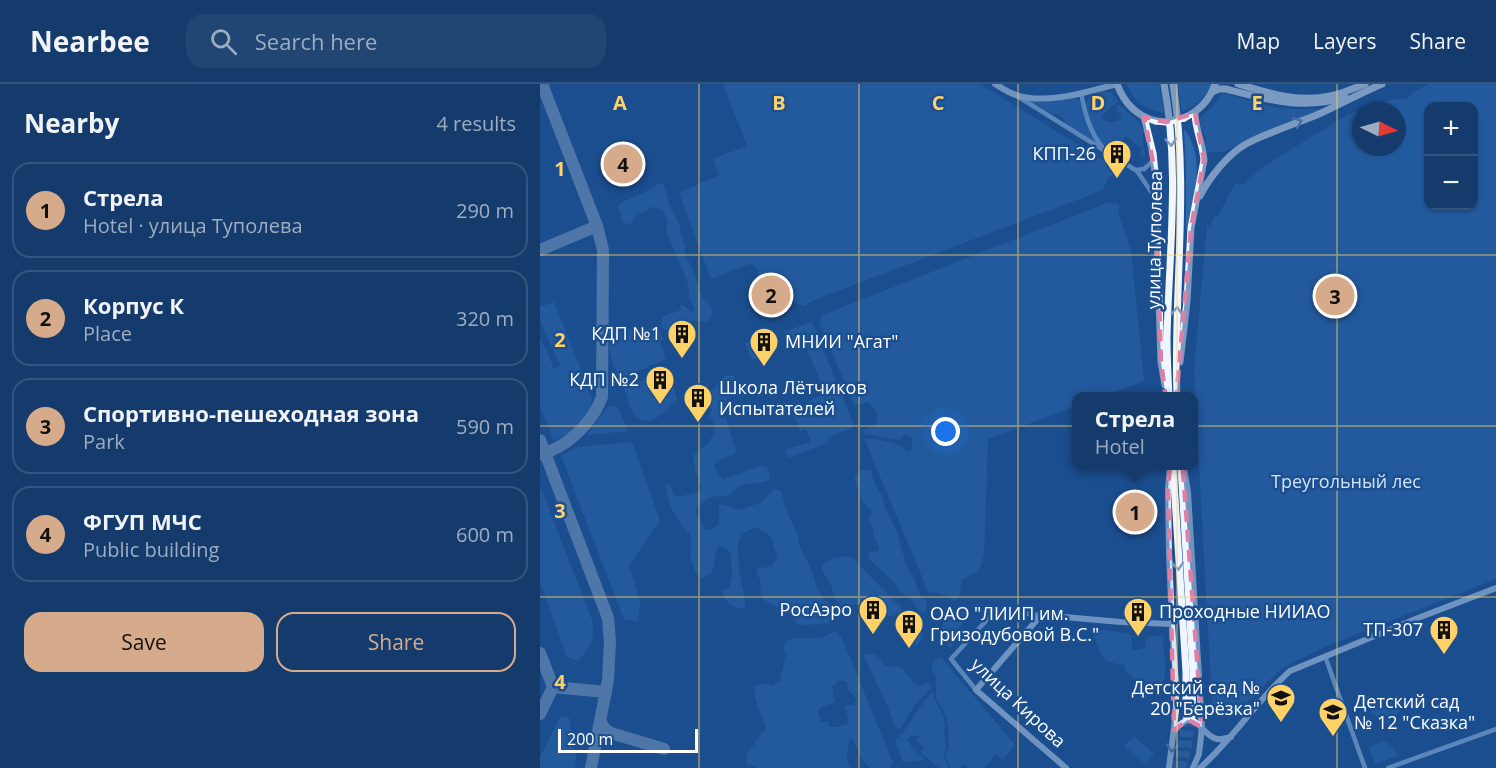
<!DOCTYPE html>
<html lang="en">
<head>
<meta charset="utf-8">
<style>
	body { margin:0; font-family:"Open Sans",sans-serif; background:#214673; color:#f1f3f6 }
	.controls { position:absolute; right:18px; top:18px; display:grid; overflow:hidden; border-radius:12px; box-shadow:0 2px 4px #0004 }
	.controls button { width:54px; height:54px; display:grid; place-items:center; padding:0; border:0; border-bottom:2px solid #33557e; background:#143b6b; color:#f1f3f6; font:30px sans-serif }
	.compass { position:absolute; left:812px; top:18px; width:54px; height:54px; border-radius:50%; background:#143b6b; box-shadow:0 2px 4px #0004; rotate:95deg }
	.scale { position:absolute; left:18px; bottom:15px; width:140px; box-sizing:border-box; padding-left:6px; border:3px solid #fff; border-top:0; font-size:16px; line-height:21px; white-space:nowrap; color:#fff; -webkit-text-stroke:4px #1b4f8f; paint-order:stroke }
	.you { position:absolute; left:406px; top:348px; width:21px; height:21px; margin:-15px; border:4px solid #fff; border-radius:50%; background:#1a73e8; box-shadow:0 0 0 9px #1a73e833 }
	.badge { display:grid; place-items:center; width:39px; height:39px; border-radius:50%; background:#d6ab8b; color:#111; font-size:20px; font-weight:700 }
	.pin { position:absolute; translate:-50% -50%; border:3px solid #fff; box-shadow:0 2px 6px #0006 }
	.popup { position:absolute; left:532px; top:308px; width:126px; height:78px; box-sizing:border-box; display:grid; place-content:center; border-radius:12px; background:#143b6b; filter:drop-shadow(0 2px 4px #0005); font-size:20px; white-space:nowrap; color:#9dadc1 }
	.popup b { font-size:22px; color:#f1f3f6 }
	.popup::after { content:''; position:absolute; left:50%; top:100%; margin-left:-12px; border:12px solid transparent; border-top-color:#143b6b }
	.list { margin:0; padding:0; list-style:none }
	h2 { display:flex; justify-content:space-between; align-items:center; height:78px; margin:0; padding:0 24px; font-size:26px }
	h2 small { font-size:20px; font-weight:400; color:#9dadc1 }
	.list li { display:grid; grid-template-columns:39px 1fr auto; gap:18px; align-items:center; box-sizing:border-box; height:96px; margin:0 12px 12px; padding:0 12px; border:2px solid #33557e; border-radius:18px }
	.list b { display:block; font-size:22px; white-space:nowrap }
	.list p { margin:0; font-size:20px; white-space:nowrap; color:#9dadc1 }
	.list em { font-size:20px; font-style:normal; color:#9dadc1 }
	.actions { display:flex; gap:12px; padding:18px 24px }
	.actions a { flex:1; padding:14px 0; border:2px solid #d6ab8b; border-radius:18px; text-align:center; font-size:21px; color:#d6ab8b }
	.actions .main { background:#d6ab8b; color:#111 }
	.icon { flex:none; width:33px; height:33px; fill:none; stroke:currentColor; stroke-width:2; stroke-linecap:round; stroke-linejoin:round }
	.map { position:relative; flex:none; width:956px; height:684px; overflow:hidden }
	header { display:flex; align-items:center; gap:36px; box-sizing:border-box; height:84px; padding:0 30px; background:#143b6b; border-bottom:2px solid #33557e }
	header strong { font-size:28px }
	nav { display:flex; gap:33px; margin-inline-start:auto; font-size:21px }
	.search { width:420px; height:54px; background:#214673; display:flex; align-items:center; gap:15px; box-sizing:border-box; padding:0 21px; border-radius:18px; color:#9dadc1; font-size:22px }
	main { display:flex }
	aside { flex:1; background:#143b6b }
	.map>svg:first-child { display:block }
	.green { fill:#2e69ad; fill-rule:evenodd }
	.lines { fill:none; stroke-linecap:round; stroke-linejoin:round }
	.taxiway { stroke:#8da7c7; stroke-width:12 }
	.primary-tunnel { stroke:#3d69a0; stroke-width:7; stroke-dasharray:7 3.5; stroke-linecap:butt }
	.street { stroke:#a9c9ee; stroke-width:4.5 }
	.secondary { stroke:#d6e6fa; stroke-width:6 }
	.primary { stroke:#f0f6ff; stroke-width:7 }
	.primary-bridge { stroke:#f0f6ff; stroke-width:7 }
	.oneway { stroke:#7b9ac1 }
	.oneway2 { stroke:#668bba }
	.marked { fill:none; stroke:#dd80a5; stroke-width:4.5; stroke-dasharray:12 8; stroke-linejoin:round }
	.grid { fill:none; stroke:#ffd166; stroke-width:1.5; stroke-opacity:0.55 }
	.labels { text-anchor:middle; stroke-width:5; stroke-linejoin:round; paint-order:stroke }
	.poi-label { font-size:18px; fill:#fff; stroke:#1b4f8f; text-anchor:end }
	.street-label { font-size:18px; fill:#fff; stroke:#1b4f8f }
	.park-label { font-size:18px; fill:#cfe3fa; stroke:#1b4f8f }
	.grid-label { font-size:20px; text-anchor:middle; font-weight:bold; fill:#ffd166; stroke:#1b4f8f; stroke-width:5; stroke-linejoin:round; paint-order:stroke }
</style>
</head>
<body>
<header>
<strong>Nearbee</strong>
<div class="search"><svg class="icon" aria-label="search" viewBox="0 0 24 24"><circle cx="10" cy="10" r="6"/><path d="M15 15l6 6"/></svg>Search here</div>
<nav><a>Map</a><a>Layers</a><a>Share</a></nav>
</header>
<main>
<aside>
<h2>Nearby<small>4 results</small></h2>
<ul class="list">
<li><span class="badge">1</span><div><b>Стрела</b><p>Hotel · улица Туполева</p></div><em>290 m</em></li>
<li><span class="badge">2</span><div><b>Корпус К</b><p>Place</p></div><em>320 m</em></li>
<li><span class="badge">3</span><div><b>Спортивно-пешеходная зона</b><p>Park</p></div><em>590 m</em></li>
<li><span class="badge">4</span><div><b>ФГУП МЧС</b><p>Public building</p></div><em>600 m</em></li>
</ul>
<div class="actions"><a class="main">Save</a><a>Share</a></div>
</aside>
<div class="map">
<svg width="956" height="684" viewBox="0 0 956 684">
	<rect width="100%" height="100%" fill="#1b4f8f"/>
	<g class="green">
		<polygon points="183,0 440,0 574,83 577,90 568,93 563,106 274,216 264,222 251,217 248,218 247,215 255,211 249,194 221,205 218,187 214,181 209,180 171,195 139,109 179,91 173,75 207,62"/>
		<path d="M587 0H619L625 29C606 26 594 18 587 0Z"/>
		<path d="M637 0H671C665 15 657 22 642 27Z"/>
		<path d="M889 0H956V495L785 563 744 583 726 599 715 612 701 622 679 628 672 618 654 288 667 141 670 142 676 131 678 132 695 100H706L708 95 729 79 809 30 854 15 865 16 872 9ZM888 22H934V122H888ZM821 27H857V63H821Z"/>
		<path d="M564 7 571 8 578 17 575 21H571V23L561 33C568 40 576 40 582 33L575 25 579 21 599 38 604 49 602 50 605 73H601L600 68 602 65 586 52 571 68C556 62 550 35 546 20L550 11Z"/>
		<path d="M683 10C698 12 711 18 725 21 744 26 764 25 783 25L728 46 684 68H667L665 54 659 36C662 30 669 27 673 22 677 17 678 14 683 10Z"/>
		<path d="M530 14H534L540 17 549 45 558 61 524 39 525 36 515 29 514 31 486 16C501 18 515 19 530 14Z"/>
		<path d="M644 45C667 73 653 117 646 149V86Z"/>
		<path d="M118 100H123L125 104 129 120 140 142 141 151 145 161V170L154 189 162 214 170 221 173 230C167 243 161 235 151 237 148 238 146 241 143 242 137 246 131 246 124 246L121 242 122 233 141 226 140 221 145 222 151 229 155 225 150 216 147 196 127 149V138L124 128 121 125 112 123 96 132 90 140H85L82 136 78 122 82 118 114 104Z"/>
		<path d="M569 118 574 120 577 119 580 124 578 125V128L591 167 604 297 563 312H536V322L448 355 444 470C440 490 439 486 422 495 420 503 421 511 416 517L404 511 388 507 324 354C333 354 353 358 361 362 364 364 366 367 369 369L372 365V353L365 350 359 356 324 350 322 346C326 345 330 344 333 342 342 335 335 323 328 318L314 321 283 246 279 239 283 231Z"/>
		<polygon points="14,218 52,313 51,323 38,340 27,350 14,357 0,321 0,255 8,269 13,283 9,286 20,282 0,236 0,223"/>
		<polygon points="272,238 314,341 312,345 295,350 285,360 248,374 245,366 271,358 266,345 260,347 252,327 285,309 262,252 247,257 244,248"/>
		<path d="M118 241 123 255 120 258 126 275 80 295C74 281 60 256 80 248 89 244 95 244 104 247Z"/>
		<polygon points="237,252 239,258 225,264 226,270 212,276 205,259 216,255 225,257"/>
		<path d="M120 289C133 290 134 306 137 316 126 326 108 348 94 330 89 323 87 312 84 304Z"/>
		<path d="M184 292H194C199 304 190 313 182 321L196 367 193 371C185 373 177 375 174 383L183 396 220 382H225L228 385 230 395C219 403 200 395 192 410 184 413 176 411 169 414 165 416 160 421 156 425 155 433 162 439 165 446H171L179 440V420L188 422 198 426 203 425 222 418 232 407 236 405 241 407 248 431 257 449 259 461 272 487 276 502 283 514 290 520V539L265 541 256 539 246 526 233 521 224 516 221 511 220 495 217 490V485L232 482 238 473C229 454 238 455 216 443 209 446 201 449 198 457 198 467 198 478 199 488 200 498 206 513 205 522L201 525C194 523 185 518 183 511L184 506 189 504 192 494 191 469C187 466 184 463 179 461 172 469 177 483 170 490 170 490 162 494 162 495L155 488 150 472 151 453 149 449 142 442 131 424 125 400 130 401 134 410 138 413 158 408 162 405 155 386 153 371C163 366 177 353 174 340 173 336 171 334 169 331L172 326 165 315 166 310 175 304Z"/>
		<polygon points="74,322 80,327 87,347 47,351 66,325 69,323"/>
		<polygon points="92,358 120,436 89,482 100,518 98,538 84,535 21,372 37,363"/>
		<path d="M322 386H331L333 396 343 414 345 424 356 446 368 486 374 494 381 514 386 516V526L383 529 379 527 370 514 361 508 352 496 329 475 328 469 338 467 339 462C332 455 336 442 328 436L332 426C320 419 318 404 314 392Z"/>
		<path d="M0 402 52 536C55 557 51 561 38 577L27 573 0 498Z"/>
		<path d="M307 472 312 474 382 545C383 553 382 556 376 562L363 532 357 529 353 532H348L343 523 333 522 331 527 334 537 330 539 325 537 322 523C315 519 309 521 302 523L295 515 291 501 281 484C286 474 297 474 307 472Z"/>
		<path d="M418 523 424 525 428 533 420 542 421 543 414 550 418 554 410 564 397 550 398 548 402 546C403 531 408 532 418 523Z"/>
		<path d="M564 546 587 549 591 552 592 565 594 566 605 564 607 553 622 551 624 552 623 558 626 584 621 610 613 601 602 602 585 586V581C556 577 564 572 553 550L554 548Z"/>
		<path d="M295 547 302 554 353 679 350 684H331L324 678 312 655 310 656C307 665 305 676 310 684H216V682L207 680V670L226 644C222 631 214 617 214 603L222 599 232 602 240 597 246 571 243 561 247 556C267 551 276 560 295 547ZM300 596 307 598 308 606 317 615 316 617 313 621H304L308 633V640L297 643H290L288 638H281L278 628 281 623 295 618 292 602Z"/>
		<polygon points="326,570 336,571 346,582 361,583 375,600 380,602 386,599 389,599 391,604 375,621 360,645 354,640 346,618 326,577 325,572"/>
		<polygon points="401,573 475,661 463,676 456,670 444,684 429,684 424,680 420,684 410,684 406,671 409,661 408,640 405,629 396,614 396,594 392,585 392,580 395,576"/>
		<polygon points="393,607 394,615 403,630 405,641 404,647 406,662 404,671 408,684 399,684 381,669 384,664 376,656 379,652 371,652 367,656 371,660 371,663 386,676 363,678 355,656 363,649 376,628"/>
		<path d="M825 612 860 615C869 625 853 629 850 638L846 640 844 638 841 639 842 642H840L836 631 832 630Z"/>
		<polygon points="21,632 29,634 36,675 35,684 0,684 0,673"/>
		<polygon points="594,652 614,670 605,680 584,662"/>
		<polygon points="845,657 855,666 857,672 835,680 829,663"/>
	</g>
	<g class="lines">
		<g class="taxiway">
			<polyline points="0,166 57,142"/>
			<polyline points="0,356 68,534 70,558 68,596 51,684"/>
			<path d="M0 370C26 365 53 338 62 313L63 166 57 142 2 0"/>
			<polyline points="0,569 13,603 0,630"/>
			<polyline points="13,603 66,608"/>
			<polyline points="60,637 65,645 71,649 124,665"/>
		</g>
		<g class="primary-tunnel">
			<polyline points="637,684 646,632"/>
			<polyline points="643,684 648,664 652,633"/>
		</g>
		<g class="street">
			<path d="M541 9C545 29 550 49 563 64"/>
			<polyline points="477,12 597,87 614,112"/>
			<polyline points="596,86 604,85 614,76"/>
			<polyline points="785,572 825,684"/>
			<polyline points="436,606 411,575 455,527 501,531"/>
			<polyline points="848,684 956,645"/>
		</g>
		<g class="secondary">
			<path d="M455 0C462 4 469 9 476 11 506 21 547 8 577 0"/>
			<polyline points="644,384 648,408 662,643 659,670 653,684"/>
			<path d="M635 646C656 620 660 652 677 655 682 656 686 654 691 653"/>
			<polyline points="526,684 436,606 501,531 581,538 632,540"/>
			<polyline points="629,684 636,627 636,603 632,540 629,470 628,405 630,382"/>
			<path d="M660 684C693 655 717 616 750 587L878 534 956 504"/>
		</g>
		<g class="primary">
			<path d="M577 0C584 19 596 32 616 37"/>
			<path d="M624 0C640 84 629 168 627 253 627 273 628 293 629 312"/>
			<path d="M633 0C650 105 633 207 637 312"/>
			<path d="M698 0C728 9 758 19 790 12 802 10 814 4 825 0"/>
			<path d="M672 8 679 5H686C725 15 764 27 805 13"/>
			<polyline points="604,33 613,69 615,88 621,278 625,301"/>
			<path d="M644 34C660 26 669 17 675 0"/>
			<path d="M660 112C669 94 688 70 706 60 729 48 755 40 779 30 800 20 821 9 842 0"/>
			<path d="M640 278 647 217 651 144 664 76C663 60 655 45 655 29"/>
			<polyline points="633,382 646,588 646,632"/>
			<polyline points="641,382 653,588 652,633"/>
		</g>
		<polyline class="primary-bridge" points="616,37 626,38 644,34"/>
	</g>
	<defs><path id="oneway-chevron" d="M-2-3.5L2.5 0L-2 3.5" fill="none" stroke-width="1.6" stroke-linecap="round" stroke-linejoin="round" transform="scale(1.5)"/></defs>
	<g class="oneway">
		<use href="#oneway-chevron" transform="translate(758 38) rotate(-22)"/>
		<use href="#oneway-chevron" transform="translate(631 58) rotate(85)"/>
		<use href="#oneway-chevron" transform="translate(637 227) rotate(-88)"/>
		<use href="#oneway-chevron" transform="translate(638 482) rotate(86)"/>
	</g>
	<use class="oneway2" href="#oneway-chevron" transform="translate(632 664) rotate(96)"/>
	<path d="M0 0H956V684H0ZM655 29 664 76 651 144 637 306 662 643 648 636 634 646 628 405 632 360 621 278 615 88 604 33 626 38Z" fill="#1b4f8f" fill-opacity=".55" fill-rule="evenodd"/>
	<path class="marked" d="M655 29 664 76 651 144 637 306 662 643 648 636 634 646 628 405 632 360 621 278 615 88 604 33 626 38Z"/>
	<path class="grid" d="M159 0V684M319 0V684M478 0V684M637 0V684M797 0V684M0 171H956M0 342H956M0 513H956"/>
	<defs>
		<g id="building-pin" transform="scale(1.5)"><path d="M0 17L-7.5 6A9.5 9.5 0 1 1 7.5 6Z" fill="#ffd166" stroke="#1b4f8f"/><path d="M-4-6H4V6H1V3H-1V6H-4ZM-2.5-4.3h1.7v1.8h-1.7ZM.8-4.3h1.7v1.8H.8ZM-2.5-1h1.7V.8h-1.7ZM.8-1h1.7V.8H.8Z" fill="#111"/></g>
		<g id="school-pin" transform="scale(1.5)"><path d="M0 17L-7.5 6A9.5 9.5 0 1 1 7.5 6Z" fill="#ffd166" stroke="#1b4f8f"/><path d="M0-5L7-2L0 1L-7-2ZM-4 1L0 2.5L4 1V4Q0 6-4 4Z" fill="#111"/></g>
	</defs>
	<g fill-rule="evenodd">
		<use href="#building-pin" x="577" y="70"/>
		<use href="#building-pin" x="142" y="250"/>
		<use href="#building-pin" x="224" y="258"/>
		<use href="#building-pin" x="120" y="296"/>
		<use href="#building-pin" x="158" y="314"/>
		<use href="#building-pin" x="333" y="526"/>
		<use href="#building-pin" x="598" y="528"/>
		<use href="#building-pin" x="369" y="540"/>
		<use href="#building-pin" x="904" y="546"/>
		<use href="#school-pin" x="741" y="614"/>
		<use href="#school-pin" x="793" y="628"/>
	</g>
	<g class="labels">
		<g class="poi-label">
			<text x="556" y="76">КПП-26</text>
			<text x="121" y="256">КДП №1</text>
			<text x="245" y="264" text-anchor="start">МНИИ "Агат"</text>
			<text x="99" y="302">КДП №2</text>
			<text x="179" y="310" text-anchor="start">Школа Лётчиков<tspan x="179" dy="21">Испытателей</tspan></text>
			<text x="312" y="532">РосАэро</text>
			<text x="619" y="534" text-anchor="start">Проходные НИИАО</text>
			<text x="390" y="536" text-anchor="start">ОАО "ЛИИП им.<tspan x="390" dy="21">Гризодубовой В.С."</tspan></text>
			<text x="883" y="552">ТП-307</text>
			<text x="720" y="610">Детский сад №<tspan x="720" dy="21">20 "Берёзка"</tspan></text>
			<text x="814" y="624" text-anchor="start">Детский сад<tspan x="814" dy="21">№ 12 "Сказка"</tspan></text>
		</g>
		<g class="street-label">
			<text transform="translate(615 156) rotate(-89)" y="6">улица Туполева</text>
			<text transform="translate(478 619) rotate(43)" y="6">улица Кирова</text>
		</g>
		<g class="park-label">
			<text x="806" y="404">Треугольный лес</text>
		</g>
	</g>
	<g class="grid-label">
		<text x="80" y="26">A</text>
		<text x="239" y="26">B</text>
		<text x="398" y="26">C</text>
		<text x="558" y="26">D</text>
		<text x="717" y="26">E</text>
		<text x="20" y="92">1</text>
		<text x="20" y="263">2</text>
		<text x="20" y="434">3</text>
		<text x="20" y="605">4</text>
	</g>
</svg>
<div class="controls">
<button>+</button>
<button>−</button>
</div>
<svg class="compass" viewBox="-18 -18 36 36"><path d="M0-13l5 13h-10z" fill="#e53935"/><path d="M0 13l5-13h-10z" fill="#9dadc1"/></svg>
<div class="scale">200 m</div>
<div class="you"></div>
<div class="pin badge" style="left:595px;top:428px">1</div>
<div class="popup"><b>Стрела</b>Hotel</div>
<div class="pin badge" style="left:231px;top:211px">2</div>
<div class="pin badge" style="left:795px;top:212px">3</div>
<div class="pin badge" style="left:83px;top:80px">4</div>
</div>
</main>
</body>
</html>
